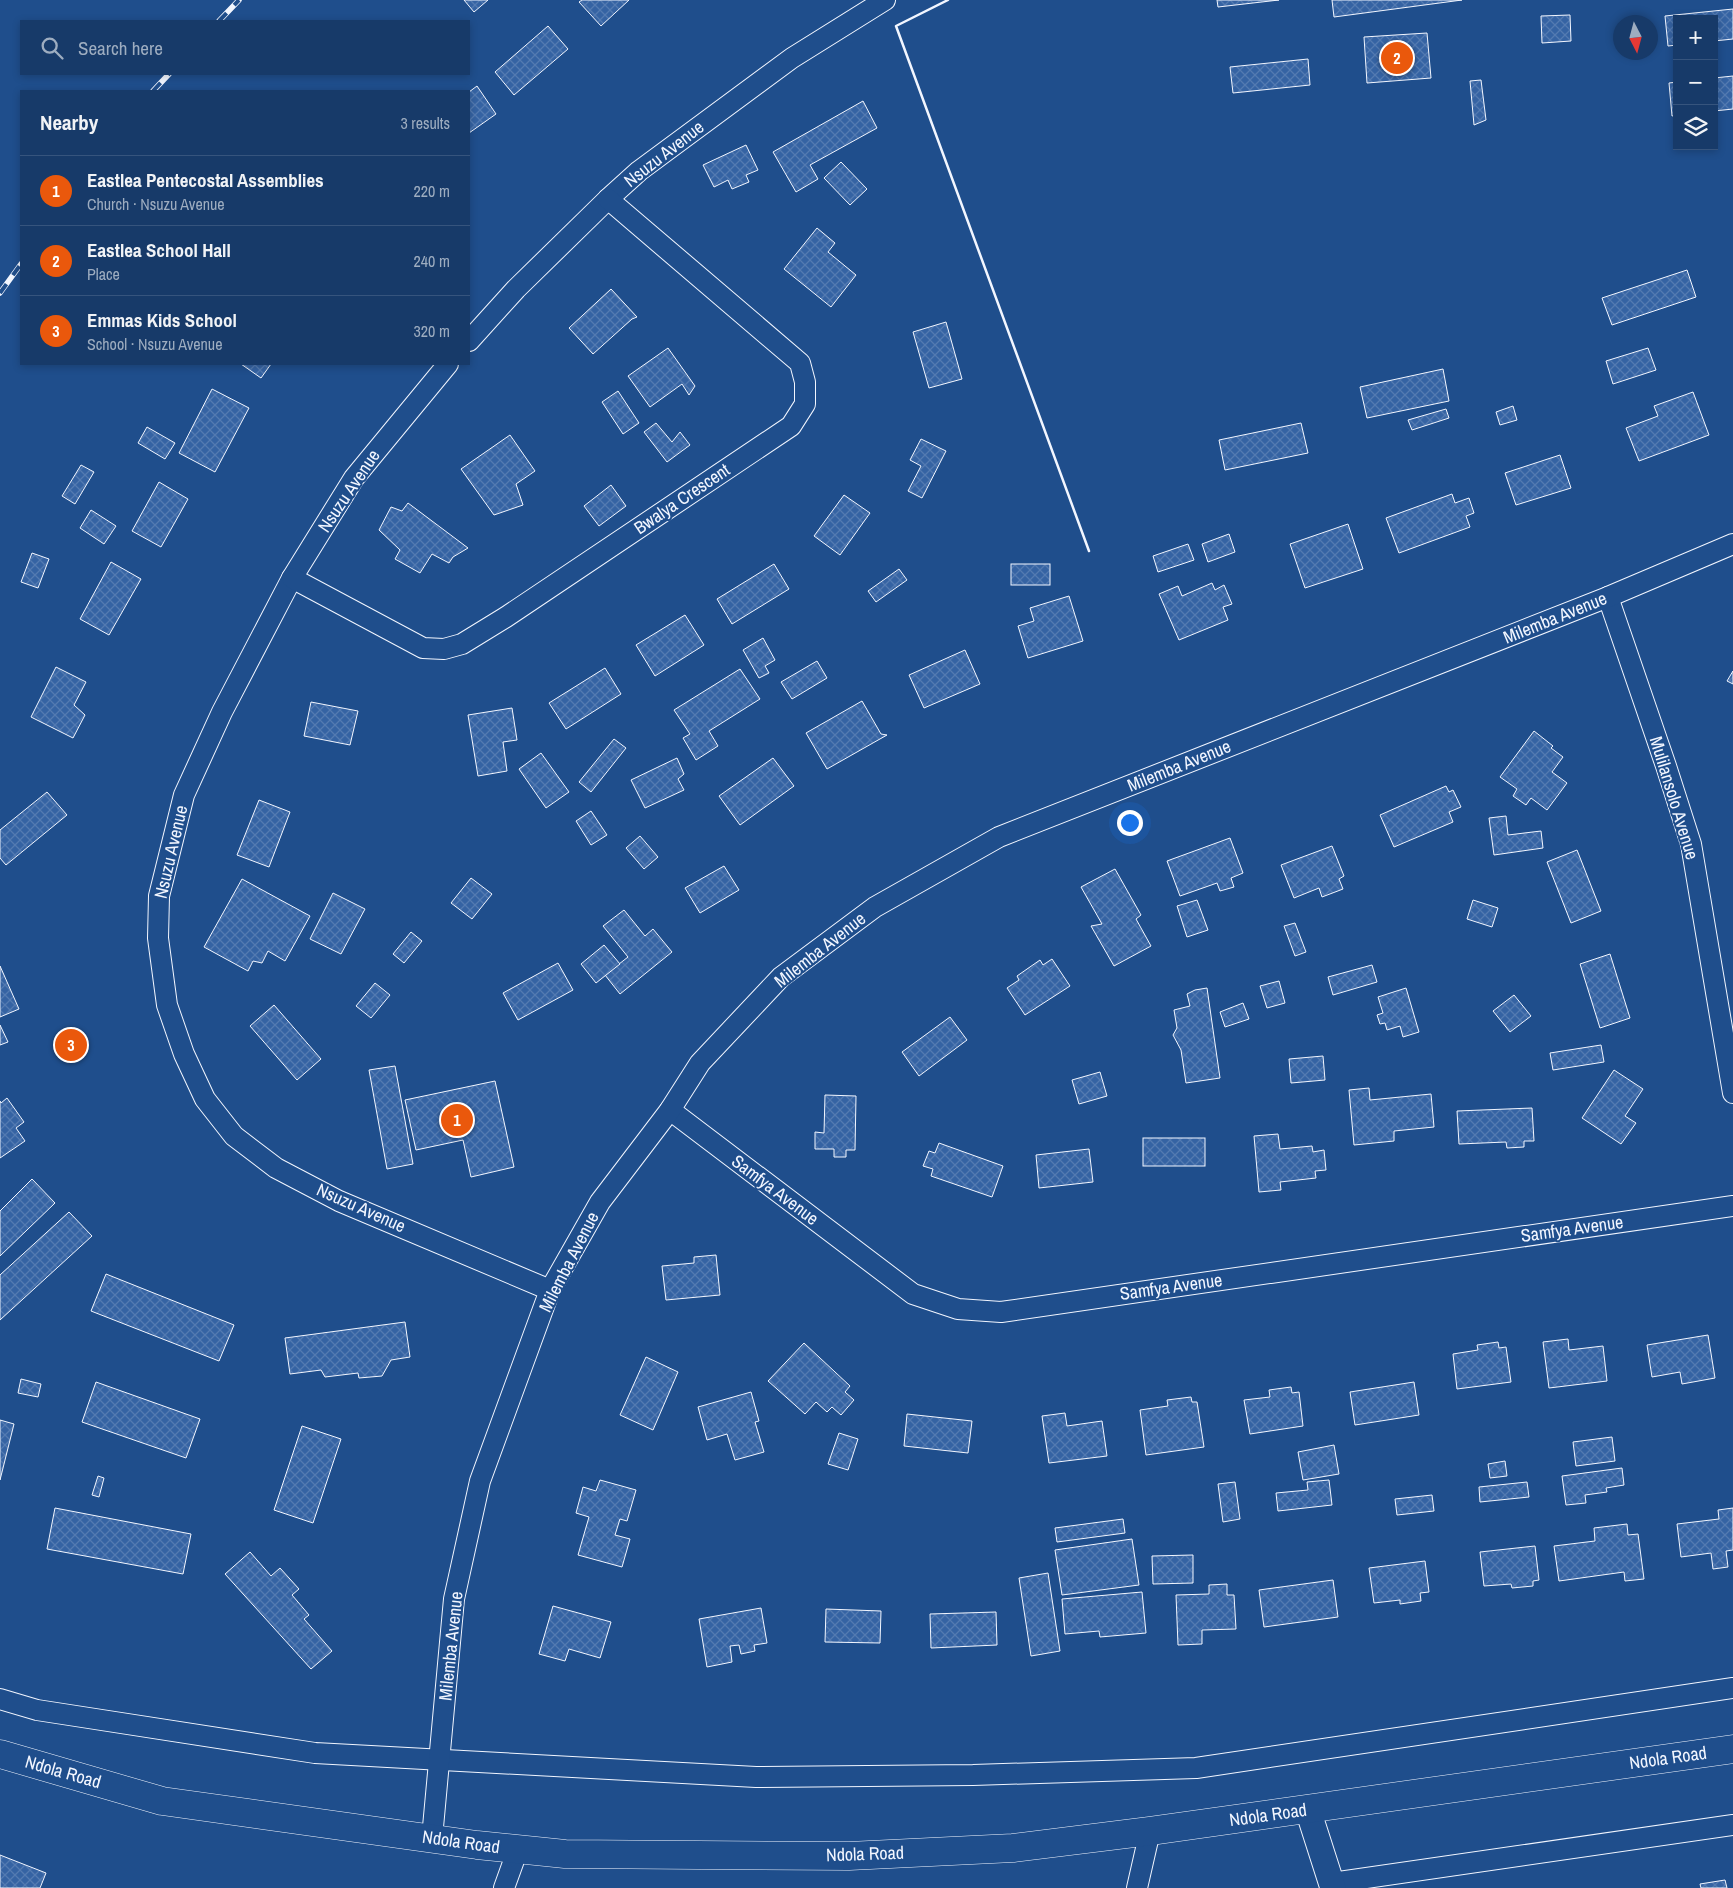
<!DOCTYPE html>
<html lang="en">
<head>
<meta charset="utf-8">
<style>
	body { margin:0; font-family:"Archivo Narrow",sans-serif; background:#20416f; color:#f1f3f6 }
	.controls { position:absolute; right:15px; top:15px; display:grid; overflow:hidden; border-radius:0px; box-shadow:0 2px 8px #0003 }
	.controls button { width:45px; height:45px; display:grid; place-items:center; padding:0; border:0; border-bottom:1px solid #36547d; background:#173a69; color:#f1f3f6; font:25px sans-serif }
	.compass { position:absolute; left:1613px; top:15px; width:45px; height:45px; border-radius:50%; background:#173a69; box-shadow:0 2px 8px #0003; rotate:174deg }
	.you { position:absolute; left:1129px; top:822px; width:18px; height:18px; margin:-12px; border:4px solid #fff; border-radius:50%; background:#1a73e8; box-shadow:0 0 0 8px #1a73e833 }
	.badge { display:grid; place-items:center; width:32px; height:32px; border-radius:50%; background:#ea580c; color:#fff; font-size:16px; font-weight:700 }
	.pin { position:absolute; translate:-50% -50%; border:2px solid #fff; box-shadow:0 1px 5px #0006 }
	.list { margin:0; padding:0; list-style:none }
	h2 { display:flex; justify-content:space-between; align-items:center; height:65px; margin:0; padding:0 20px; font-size:21px }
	h2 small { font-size:16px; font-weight:400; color:#9eadc0 }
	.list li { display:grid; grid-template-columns:32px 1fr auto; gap:15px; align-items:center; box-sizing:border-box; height:70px; padding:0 20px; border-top:1px solid #36547d }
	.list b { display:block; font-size:19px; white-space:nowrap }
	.list p { margin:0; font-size:16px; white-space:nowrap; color:#9eadc0 }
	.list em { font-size:16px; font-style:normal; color:#9eadc0 }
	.icon { flex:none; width:28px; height:28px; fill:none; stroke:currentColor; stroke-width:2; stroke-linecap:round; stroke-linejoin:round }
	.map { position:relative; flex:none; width:1733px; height:1888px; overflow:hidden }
	.search { position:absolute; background:#173a69; box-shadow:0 2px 8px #0003; left:20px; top:20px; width:450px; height:55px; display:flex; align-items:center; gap:12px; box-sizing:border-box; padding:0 18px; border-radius:0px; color:#9eadc0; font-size:19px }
	.panel { position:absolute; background:#173a69; box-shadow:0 2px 8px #0003; left:20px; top:90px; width:450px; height:275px; border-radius:0px }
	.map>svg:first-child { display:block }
	.building { fill:url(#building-cross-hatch); stroke:#f2f6ff }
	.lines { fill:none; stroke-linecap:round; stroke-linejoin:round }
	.minor-casing { stroke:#f2f6ff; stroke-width:22 }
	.tertiary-casing { stroke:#f2f6ff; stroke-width:27 }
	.primary-casing { stroke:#f2f6ff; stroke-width:29 }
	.minor { stroke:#1f4e8c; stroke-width:20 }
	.tertiary { stroke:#1f4e8c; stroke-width:25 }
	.primary { stroke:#1f4e8c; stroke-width:28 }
	.rail-casing { stroke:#f2f6ff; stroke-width:5.5 }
	.rail { stroke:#1f4e8c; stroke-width:4; stroke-dasharray:11; stroke-linecap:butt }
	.wall { stroke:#f2f6ff; stroke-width:2.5 }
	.labels { text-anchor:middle; stroke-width:4; stroke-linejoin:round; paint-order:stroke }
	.street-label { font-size:18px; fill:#f2f6ff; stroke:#1f4e8c }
</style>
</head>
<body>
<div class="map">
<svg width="1733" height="1888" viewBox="0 0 1733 1888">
	<defs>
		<pattern id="building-cross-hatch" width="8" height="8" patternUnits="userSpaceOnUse" patternTransform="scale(1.25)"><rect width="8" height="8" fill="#3563a3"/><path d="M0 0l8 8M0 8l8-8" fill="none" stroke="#537ab1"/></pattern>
	</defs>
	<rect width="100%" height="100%" fill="#1f4e8c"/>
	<g class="building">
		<polygon points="464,0 488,0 474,12"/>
		<polygon points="582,0 629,0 601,26 579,2"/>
		<polygon points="1217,0 1279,0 1218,7"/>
		<polygon points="1332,0 1462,0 1334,17"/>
		<polygon points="1733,9 1733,39 1714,41 1714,19 1677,19 1677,45 1668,46 1665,16"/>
		<polygon points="1570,15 1571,41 1542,43 1541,16"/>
		<polygon points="548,26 568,49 514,95 495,72"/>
		<polygon points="1427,33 1431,78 1367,83 1364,37"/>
		<polygon points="1308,59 1310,85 1233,93 1230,67"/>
		<polygon points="1733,76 1733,109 1714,111 1714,78"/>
		<polygon points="1481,80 1486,120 1474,125 1470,81"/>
		<polygon points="1677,82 1677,115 1672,116 1669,83"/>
		<polygon points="477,86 496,114 469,133 469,92"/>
		<polygon points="863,101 877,128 810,165 818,179 796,192 773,152"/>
		<polygon points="746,145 758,170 746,175 749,182 732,189 728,180 714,187 703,165"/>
		<polygon points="841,162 867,189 850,205 824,178"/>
		<polygon points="817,228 835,243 828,252 856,275 831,307 784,269"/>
		<polygon points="1687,270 1696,297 1612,325 1602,298"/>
		<polygon points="611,289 637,317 632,319 593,354 569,328"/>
		<polygon points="946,322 962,379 929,388 913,332"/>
		<polygon points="668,348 695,386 689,395 682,384 650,407 628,376"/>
		<polygon points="1648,348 1656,370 1613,384 1606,361"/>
		<polygon points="241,364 271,364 261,378"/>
		<polygon points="1443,369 1449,401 1367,418 1360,387"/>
		<polygon points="212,389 249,408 215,472 179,453"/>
		<polygon points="618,391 639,423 623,434 602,402"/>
		<polygon points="1693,392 1709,435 1639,461 1626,428 1658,416 1654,406"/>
		<polygon points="1513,406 1517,420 1500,425 1496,412"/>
		<polygon points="1446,409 1449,418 1412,430 1408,420"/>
		<polygon points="656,423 672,442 680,432 690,445 667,462 644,432"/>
		<polygon points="1301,423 1308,453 1225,470 1219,440"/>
		<polygon points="147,427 175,443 165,459 138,443"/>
		<polygon points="510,435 535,471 516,484 523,505 494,515 461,469"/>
		<polygon points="921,439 946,451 922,498 908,491 921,466 910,460"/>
		<polygon points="1560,455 1571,488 1516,505 1505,473"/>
		<polygon points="81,465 94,472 75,504 62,496"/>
		<polygon points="159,482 188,499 161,547 132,531"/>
		<polygon points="611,485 626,506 599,526 584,506"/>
		<polygon points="1452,494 1455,503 1469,498 1474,513 1466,516 1470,527 1399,553 1386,518"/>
		<polygon points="844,495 870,513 840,555 814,536"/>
		<polygon points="408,503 468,548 453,557 449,563 432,554 420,573 395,559 400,550 379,530 391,507 402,511"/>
		<polygon points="91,510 116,526 104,544 80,528"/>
		<polygon points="1348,524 1363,569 1305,588 1290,544"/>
		<polygon points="1229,534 1235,552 1208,562 1202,544"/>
		<polygon points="1188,544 1194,560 1158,572 1153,556"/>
		<polygon points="32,553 49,559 38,588 21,582"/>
		<polygon points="111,562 141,579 109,635 80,619"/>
		<polygon points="774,564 789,589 732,624 717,599"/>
		<rect x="1011" y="564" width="39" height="21"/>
		<polygon points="899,569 907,580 876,602 868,591"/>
		<polygon points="1212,583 1215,590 1224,585 1232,604 1223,607 1228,620 1179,640 1159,594 1178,586 1182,596"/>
		<polygon points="1069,596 1083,641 1028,658 1018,626 1034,621 1030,608"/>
		<polygon points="685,615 704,645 655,676 636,645"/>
		<polygon points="763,638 775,660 765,666 769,673 759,678 743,650"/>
		<polygon points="965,650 980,684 924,708 909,675"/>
		<polygon points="817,661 827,678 792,699 781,682"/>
		<polygon points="56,667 86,682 74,705 85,715 73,738 31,717"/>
		<polygon points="605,668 621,694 566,729 549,703"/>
		<polygon points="740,669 760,699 709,731 718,746 696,760 683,738 690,734 674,710"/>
		<polygon points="1733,671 1733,684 1727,681"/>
		<polygon points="862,701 881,734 887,735 827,769 806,733"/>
		<polygon points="311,702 358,711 350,745 304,736"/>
		<polygon points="512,708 517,740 503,742 507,771 478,776 468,715"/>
		<polygon points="1534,731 1553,746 1551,748 1563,757 1552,772 1567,783 1547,810 1531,798 1526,805 1513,796 1517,789 1500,777"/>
		<polygon points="614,739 626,748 591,792 579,782"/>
		<polygon points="541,753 569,792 546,808 519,769"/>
		<polygon points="677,758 684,774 678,779 684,790 645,808 631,780"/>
		<polygon points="773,758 794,786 740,825 719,796"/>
		<polygon points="1446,786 1449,792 1453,790 1461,807 1449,812 1453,822 1394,847 1380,815"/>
		<polygon points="47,792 67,815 6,865 0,858 0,830"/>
		<polygon points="259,800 290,812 269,867 237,855"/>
		<polygon points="591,811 607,835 591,845 576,821"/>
		<polygon points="1506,816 1508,835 1541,831 1543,848 1494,855 1489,818"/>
		<polygon points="640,836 658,857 644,869 626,848"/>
		<polygon points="1230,838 1243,873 1231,878 1234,887 1220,891 1217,883 1180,896 1167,861"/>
		<polygon points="1332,846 1344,876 1339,879 1343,889 1322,897 1319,888 1294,898 1281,865"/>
		<polygon points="1577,850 1601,911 1571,923 1547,862"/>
		<polygon points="724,866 739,890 700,913 685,888"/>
		<polygon points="1115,869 1141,915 1136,919 1151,946 1114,966 1091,926 1102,924 1081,887"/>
		<polygon points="471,878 492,894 472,919 451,903"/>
		<polygon points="242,879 310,916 285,961 268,951 262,963 253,961 248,971 204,947"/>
		<polygon points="333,893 365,909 341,954 310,939"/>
		<polygon points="1197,900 1208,930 1187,937 1177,906"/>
		<polygon points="1473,900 1498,908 1492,927 1467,919"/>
		<polygon points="624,910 645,936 653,929 672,952 620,994 605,975 628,957 603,926"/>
		<polygon points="1295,923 1306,952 1295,956 1284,926"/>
		<polygon points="411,932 422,941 404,963 393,954"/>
		<polygon points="604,945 620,964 596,983 581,964"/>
		<polygon points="1610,954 1630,1018 1600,1028 1580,964"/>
		<polygon points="1052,959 1070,986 1025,1015 1007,988 1019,980 1017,976 1040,960 1043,965"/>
		<polygon points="558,963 573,990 518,1020 503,993"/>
		<polygon points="1372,965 1377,982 1333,995 1328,977"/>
		<polygon points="0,966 19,1009 0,1017"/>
		<polygon points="1279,981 1285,1003 1267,1008 1260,986"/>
		<polygon points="375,983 390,995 371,1018 356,1006"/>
		<polygon points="1207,988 1220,1078 1186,1083 1181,1050 1173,1035 1177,1028 1174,1010 1190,1006 1187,994 1195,990"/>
		<polygon points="1406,988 1419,1032 1403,1037 1400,1026 1387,1030 1385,1023 1380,1024 1377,1015 1383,1013 1378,997"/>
		<polygon points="1514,995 1531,1016 1510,1032 1493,1011"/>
		<polygon points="1243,1003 1249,1019 1225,1027 1220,1012"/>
		<polygon points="274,1005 321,1059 297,1080 250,1026"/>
		<polygon points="950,1017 967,1040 919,1076 902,1052"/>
		<polygon points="0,1025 8,1042 0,1045"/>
		<polygon points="1601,1045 1604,1062 1553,1070 1550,1053"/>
		<polygon points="1323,1056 1325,1080 1291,1083 1289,1059"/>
		<polygon points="395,1066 413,1164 387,1169 369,1070"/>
		<polygon points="1614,1070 1643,1089 1625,1116 1636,1123 1621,1144 1582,1118"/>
		<polygon points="1100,1072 1107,1096 1079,1104 1072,1080"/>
		<polygon points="495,1081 514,1167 471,1177 463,1140 416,1150 405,1100"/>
		<polygon points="1369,1088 1370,1100 1431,1094 1434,1127 1394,1131 1394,1141 1354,1145 1349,1090"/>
		<polygon points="825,1095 856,1096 855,1150 846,1150 846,1157 834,1157 834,1149 815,1149 815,1132 824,1133"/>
		<polygon points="7,1098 24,1122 16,1128 25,1141 0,1158 0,1101 1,1103"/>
		<polygon points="1532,1108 1534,1141 1524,1141 1524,1147 1507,1148 1506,1142 1459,1144 1457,1111"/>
		<polygon points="1278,1134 1280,1149 1312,1146 1313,1152 1324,1150 1326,1170 1315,1171 1316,1178 1280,1182 1281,1190 1259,1192 1254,1136"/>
		<rect x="1143" y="1138" width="62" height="28"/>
		<polygon points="939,1143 1003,1166 992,1197 931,1176 933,1169 923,1166 929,1151 935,1153"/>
		<polygon points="1089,1149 1093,1182 1039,1188 1036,1155"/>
		<polygon points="32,1179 55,1203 0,1256 0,1211"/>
		<polygon points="69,1212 92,1236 0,1320 0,1275"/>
		<polygon points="716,1255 720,1295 666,1300 662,1266 694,1263 694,1257"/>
		<polygon points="106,1274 234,1325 219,1361 91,1311"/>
		<polygon points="405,1322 410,1357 391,1360 382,1376 359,1378 358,1373 325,1377 321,1370 290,1374 285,1338"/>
		<polygon points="1708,1335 1715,1378 1682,1384 1680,1372 1652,1377 1647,1345"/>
		<polygon points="1568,1339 1569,1350 1603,1346 1607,1381 1549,1388 1543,1342"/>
		<polygon points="1498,1342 1499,1348 1506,1347 1511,1382 1457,1389 1453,1354 1478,1350 1477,1345"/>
		<polygon points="804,1343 850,1386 845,1392 854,1400 841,1415 832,1407 827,1412 816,1402 805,1414 768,1381"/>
		<polygon points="646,1357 678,1372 653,1430 620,1415"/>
		<polygon points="21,1379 41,1384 38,1397 18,1393"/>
		<polygon points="96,1382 200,1419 186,1458 82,1422"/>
		<polygon points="1414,1382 1419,1415 1355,1425 1350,1392"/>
		<polygon points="1291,1387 1292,1393 1299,1392 1303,1426 1250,1434 1244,1400 1270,1397 1269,1390"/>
		<polygon points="751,1392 759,1421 755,1422 764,1452 735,1460 727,1434 707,1440 698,1407"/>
		<polygon points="1191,1397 1192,1402 1197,1402 1204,1447 1146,1455 1140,1410 1168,1406 1167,1400"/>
		<polygon points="1065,1413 1067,1426 1102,1421 1107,1456 1049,1463 1042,1416"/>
		<polygon points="907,1414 972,1421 968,1453 904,1446"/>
		<polygon points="0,1420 14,1424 0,1480"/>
		<polygon points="302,1426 341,1439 313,1523 274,1510"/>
		<polygon points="839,1433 858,1439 848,1470 828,1464"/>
		<polygon points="1612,1437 1615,1461 1576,1466 1573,1442"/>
		<polygon points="1334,1445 1339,1474 1303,1480 1298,1452"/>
		<polygon points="1505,1461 1507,1476 1490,1478 1488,1464"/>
		<polygon points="1622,1468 1624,1485 1606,1488 1607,1492 1585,1495 1586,1503 1566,1505 1562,1476"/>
		<polygon points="98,1476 104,1478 99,1497 92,1495"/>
		<polygon points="600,1480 636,1490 627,1521 620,1519 615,1535 630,1539 622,1567 578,1555 589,1517 576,1513 583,1487 596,1491"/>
		<polygon points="1329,1480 1332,1505 1278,1511 1276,1493 1308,1490 1307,1482"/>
		<polygon points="1235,1482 1240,1519 1223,1522 1218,1484"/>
		<polygon points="1527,1482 1529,1497 1480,1502 1479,1487"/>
		<polygon points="1432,1495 1434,1511 1397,1515 1395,1499"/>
		<polygon points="55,1508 191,1534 183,1574 47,1549"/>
		<polygon points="1733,1508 1733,1550 1726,1551 1728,1567 1713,1569 1711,1553 1681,1557 1677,1524 1719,1519 1718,1510"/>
		<polygon points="1123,1519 1125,1533 1057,1542 1055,1528"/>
		<polygon points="1627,1524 1628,1535 1638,1534 1644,1579 1625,1581 1624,1572 1559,1581 1554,1546 1595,1541 1594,1528"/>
		<polygon points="1132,1539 1139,1585 1062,1595 1055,1550"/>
		<polygon points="1535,1546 1539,1580 1533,1581 1533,1586 1512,1588 1511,1584 1484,1586 1480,1552"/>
		<polygon points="250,1552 271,1576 280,1568 299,1589 292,1595 309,1615 304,1619 332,1651 311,1669 225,1574"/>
		<polygon points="1193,1555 1193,1583 1153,1584 1152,1556"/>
		<polygon points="1425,1561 1429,1592 1420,1593 1421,1601 1400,1604 1400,1600 1374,1603 1369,1568"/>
		<polygon points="1048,1573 1060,1651 1031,1656 1019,1578"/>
		<polygon points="1333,1580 1338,1617 1264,1627 1259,1590"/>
		<polygon points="1227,1584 1227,1595 1234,1595 1236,1629 1202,1630 1202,1644 1178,1645 1176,1595 1209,1594 1209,1585"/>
		<polygon points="1142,1592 1146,1633 1100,1637 1099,1631 1065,1634 1062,1599"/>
		<polygon points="553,1606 611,1622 600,1658 569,1649 565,1661 539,1654"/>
		<polygon points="761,1608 767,1643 754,1645 755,1651 741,1654 739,1645 730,1646 732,1662 707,1667 699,1619"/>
		<polygon points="826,1609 881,1611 880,1643 825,1642"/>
		<polygon points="996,1612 997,1645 931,1648 930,1614"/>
		<polygon points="0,1855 46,1873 40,1888 0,1888"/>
		<polygon points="1725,1880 1727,1888 1701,1888 1700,1884"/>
	</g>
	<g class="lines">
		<g class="minor-casing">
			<g id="minor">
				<polyline points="469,341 516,289 608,199 639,171 792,58 885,0"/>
				<polyline points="448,364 354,478 292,578 222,712 184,795 159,896 158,938 167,1005 184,1054 205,1099 234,1136 276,1168 339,1201 550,1290"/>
				<polyline points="292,578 423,648 444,649 462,644 506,617 791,426 805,404 805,382 800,363 608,199"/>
				<polyline points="1608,597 1666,766 1691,844 1733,1093"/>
				<polyline points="670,1110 913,1294 958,1309 1001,1312 1733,1206"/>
				<polyline points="0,1699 37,1710 315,1753 756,1777 973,1775 1196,1768 1733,1688"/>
				<polyline points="432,1838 454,1599 480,1481 550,1290 600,1202 670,1110 700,1063 781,977 875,907 999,837 1608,597 1733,544"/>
				<polyline points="1332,1883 1733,1825"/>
				<polyline points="504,1888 518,1849"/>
				<polyline points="1137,1888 1150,1831"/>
			</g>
		</g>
		<g class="tertiary-casing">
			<polyline id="tertiary" points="1308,1810 1333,1888"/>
		</g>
		<g class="primary-casing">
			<polyline id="primary" points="0,1754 162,1801 477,1845 565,1854 849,1856 1013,1848 1150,1831 1733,1749"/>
		</g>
		<use href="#minor" class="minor"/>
		<use href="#tertiary" class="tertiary"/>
		<use href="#primary" class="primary"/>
		<g class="rail-casing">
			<g id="rail">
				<polyline points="219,21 239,0"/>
				<polyline points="153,91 169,74"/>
				<polyline points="0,293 21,264"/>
			</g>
		</g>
		<use href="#rail" class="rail"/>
		<polyline class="wall" points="948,0 896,26 1089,551"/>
	</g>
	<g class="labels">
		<g class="street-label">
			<text transform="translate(664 154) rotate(-38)" y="6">Nsuzu Avenue</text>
			<text transform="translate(349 491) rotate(-56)" y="6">Nsuzu Avenue</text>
			<text transform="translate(682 499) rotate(-34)" y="6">Bwalya Crescent</text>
			<text transform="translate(1555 618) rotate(-22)" y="6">Milemba Avenue</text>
			<text transform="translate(1179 766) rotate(-22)" y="6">Milemba Avenue</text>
			<text transform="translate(1674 798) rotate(73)" y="6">Mulilansolo Avenue</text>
			<text transform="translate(171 852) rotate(-77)" y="6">Nsuzu Avenue</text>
			<text transform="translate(820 950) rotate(-38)" y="6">Milemba Avenue</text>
			<text transform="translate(775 1190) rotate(37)" y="6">Samfya Avenue</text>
			<text transform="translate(361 1208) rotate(24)" y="6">Nsuzu Avenue</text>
			<text transform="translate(1572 1229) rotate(-8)" y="6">Samfya Avenue</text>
			<text transform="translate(569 1262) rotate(-63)" y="6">Milemba Avenue</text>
			<text transform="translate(1171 1287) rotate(-8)" y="6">Samfya Avenue</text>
			<text transform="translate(451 1646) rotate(-84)" y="6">Milemba Avenue</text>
			<text transform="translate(1668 1758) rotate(-8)" y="6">Ndola Road</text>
			<text transform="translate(63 1772) rotate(16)" y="6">Ndola Road</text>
			<text transform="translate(1268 1815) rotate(-8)" y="6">Ndola Road</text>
			<text transform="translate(461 1842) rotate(8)" y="6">Ndola Road</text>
			<text transform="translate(865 1854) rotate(-2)" y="6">Ndola Road</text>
		</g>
	</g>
</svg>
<div class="controls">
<button>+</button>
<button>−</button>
<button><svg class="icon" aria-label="layers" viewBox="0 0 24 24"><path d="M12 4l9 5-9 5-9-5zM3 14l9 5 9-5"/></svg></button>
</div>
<svg class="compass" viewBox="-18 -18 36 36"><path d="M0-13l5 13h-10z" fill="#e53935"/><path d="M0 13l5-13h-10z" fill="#9eadc0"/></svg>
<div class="you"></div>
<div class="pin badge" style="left:457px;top:1120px">1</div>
<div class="pin badge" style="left:1397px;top:58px">2</div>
<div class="pin badge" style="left:71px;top:1045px">3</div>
<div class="search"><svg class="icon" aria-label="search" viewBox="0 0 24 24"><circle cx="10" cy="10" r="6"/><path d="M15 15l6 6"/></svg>Search here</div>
<section class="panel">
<h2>Nearby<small>3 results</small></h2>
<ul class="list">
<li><span class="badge">1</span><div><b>Eastlea Pentecostal Assemblies</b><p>Church · Nsuzu Avenue</p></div><em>220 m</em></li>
<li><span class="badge">2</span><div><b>Eastlea School Hall</b><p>Place</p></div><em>240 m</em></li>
<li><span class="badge">3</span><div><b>Emmas Kids School</b><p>School · Nsuzu Avenue</p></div><em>320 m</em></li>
</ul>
</section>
</div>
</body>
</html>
